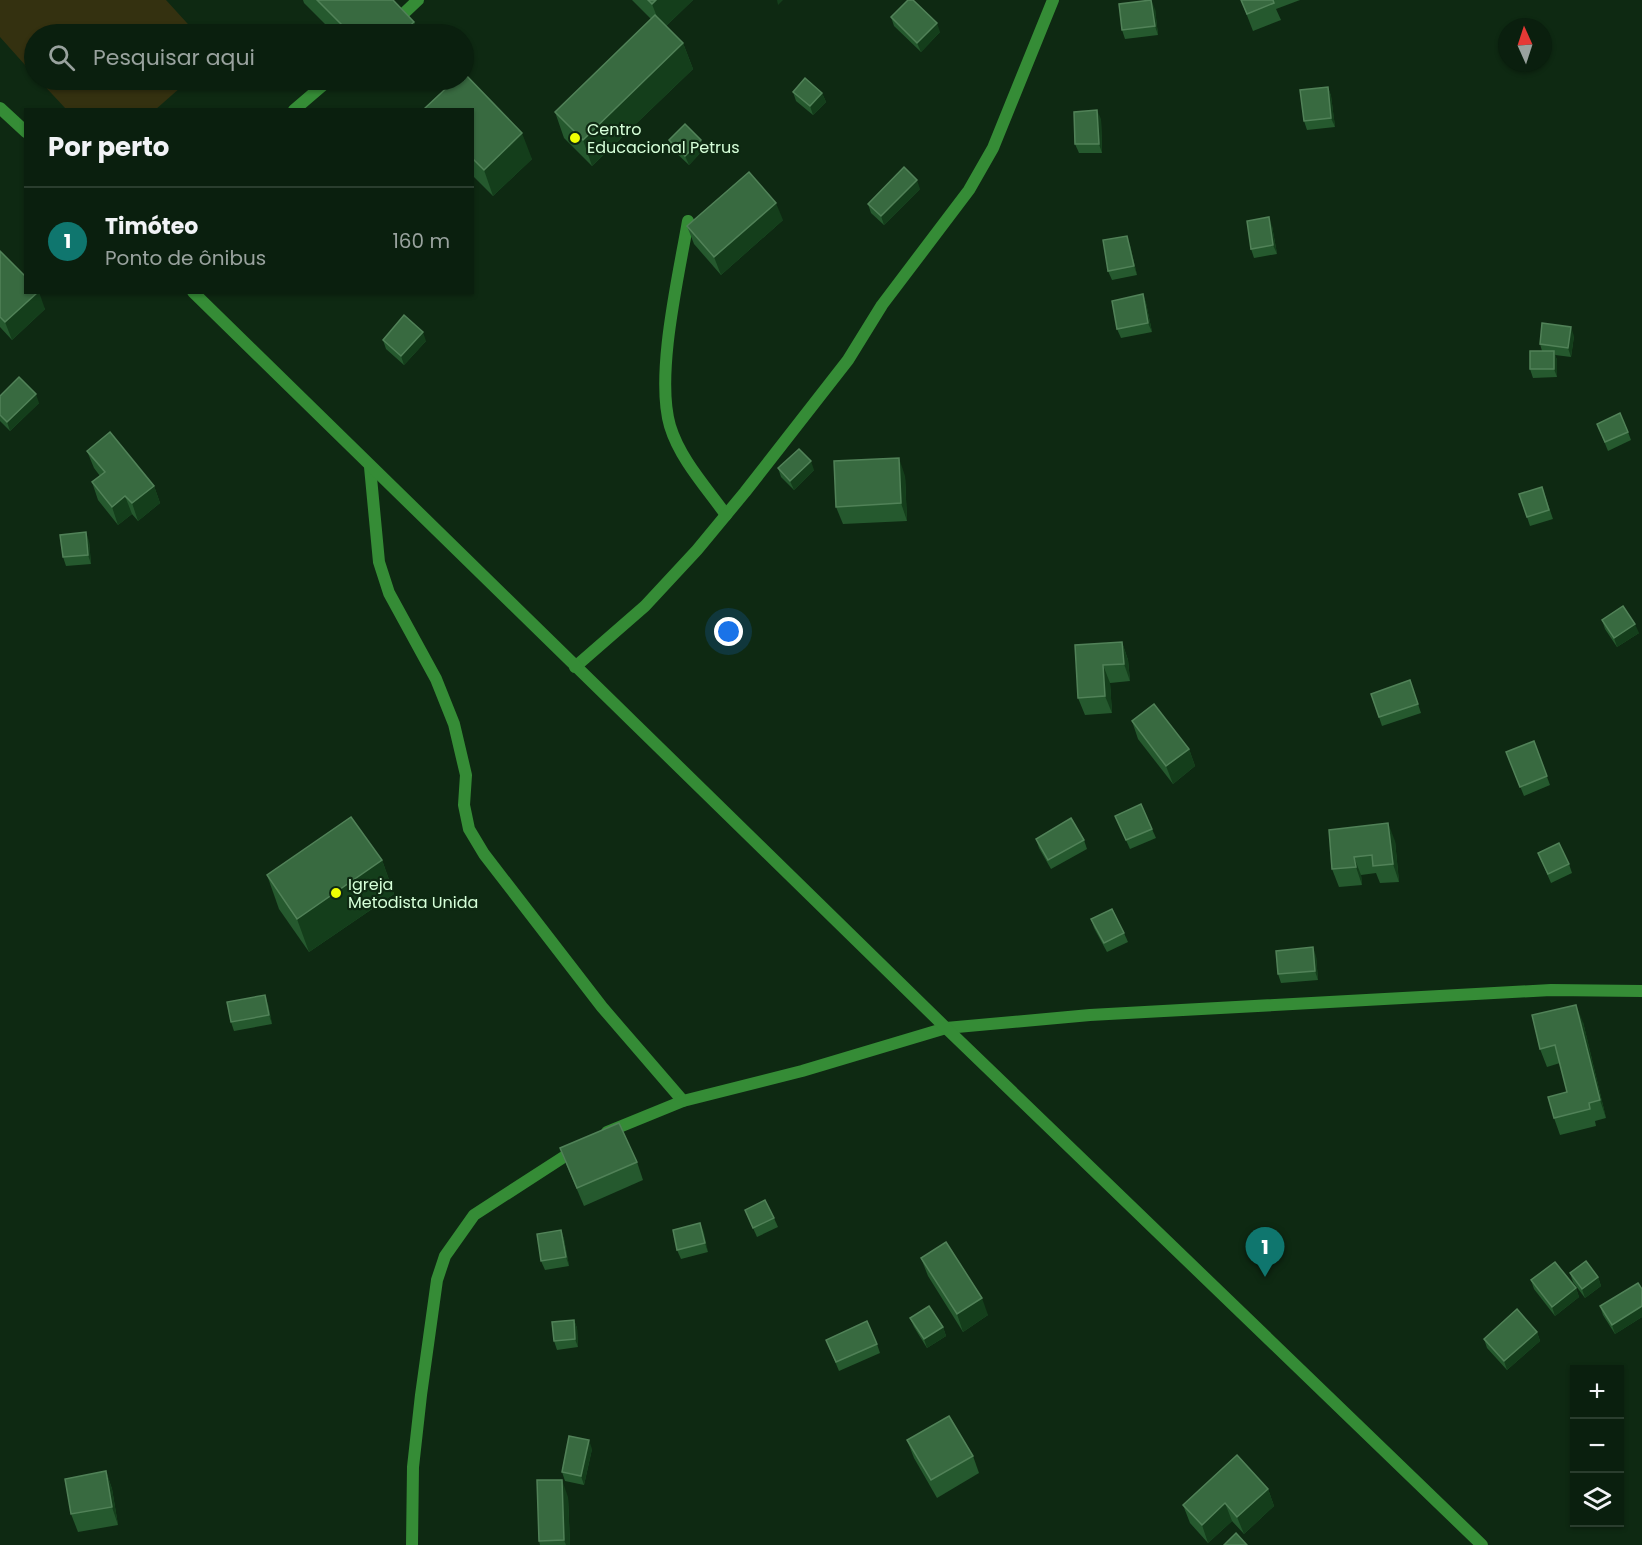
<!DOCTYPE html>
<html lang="pt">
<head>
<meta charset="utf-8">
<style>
	body { margin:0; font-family:Poppins,sans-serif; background:#182c1c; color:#f1f3f6 }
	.controls { position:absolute; right:18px; bottom:18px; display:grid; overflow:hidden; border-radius:0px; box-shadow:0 2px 4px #0004 }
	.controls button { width:54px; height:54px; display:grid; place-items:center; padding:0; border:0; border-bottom:2px solid #2a3d2e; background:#0a1f0e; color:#f1f3f6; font:30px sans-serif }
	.compass { position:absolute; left:1498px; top:18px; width:54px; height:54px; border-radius:50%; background:#0a1f0e; box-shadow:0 2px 4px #0004; rotate:357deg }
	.you { position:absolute; left:729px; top:632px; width:21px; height:21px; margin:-15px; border:4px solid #fff; border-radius:50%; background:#1a73e8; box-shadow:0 0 0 9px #1a73e833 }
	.badge { display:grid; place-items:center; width:39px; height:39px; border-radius:50%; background:#0f766e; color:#fff; font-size:20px; font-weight:700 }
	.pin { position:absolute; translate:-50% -50px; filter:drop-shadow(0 2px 3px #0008) }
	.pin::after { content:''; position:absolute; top:32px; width:21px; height:18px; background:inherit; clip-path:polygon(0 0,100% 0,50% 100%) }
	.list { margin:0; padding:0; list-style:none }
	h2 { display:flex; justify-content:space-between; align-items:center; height:78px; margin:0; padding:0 24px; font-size:26px }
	h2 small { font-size:20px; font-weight:400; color:#99a29e }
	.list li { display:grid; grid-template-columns:39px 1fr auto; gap:18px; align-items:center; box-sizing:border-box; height:108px; padding:0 24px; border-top:2px solid #2a3d2e }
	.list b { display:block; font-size:22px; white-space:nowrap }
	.list p { margin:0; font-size:20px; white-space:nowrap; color:#99a29e }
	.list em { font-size:20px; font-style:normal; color:#99a29e }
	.icon { flex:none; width:33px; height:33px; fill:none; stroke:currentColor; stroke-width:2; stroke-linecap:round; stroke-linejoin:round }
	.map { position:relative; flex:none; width:1642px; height:1545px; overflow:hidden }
	.search { position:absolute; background:#0a1f0e; box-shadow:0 2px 4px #0004; left:24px; top:24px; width:450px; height:66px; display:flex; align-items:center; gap:15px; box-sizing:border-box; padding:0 21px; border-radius:33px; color:#99a29e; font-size:22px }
	.panel { position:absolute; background:#0a1f0e; box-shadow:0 2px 4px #0004; left:24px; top:108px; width:450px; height:186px; border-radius:0px }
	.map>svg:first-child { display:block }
	.green { fill:#343110 }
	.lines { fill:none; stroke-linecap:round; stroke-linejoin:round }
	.minor { stroke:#358c36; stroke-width:12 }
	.tertiary { stroke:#358c36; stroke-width:12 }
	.wall { fill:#25592e }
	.shaded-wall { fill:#143e1b }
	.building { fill:#386a40; stroke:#518258; stroke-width:1.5 }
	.poi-dot { fill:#efff02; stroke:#0e2912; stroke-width:2 }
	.labels { text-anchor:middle; stroke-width:4.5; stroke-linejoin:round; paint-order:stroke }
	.poi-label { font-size:16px; fill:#d6ffd9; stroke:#0e2912; text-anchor:start }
</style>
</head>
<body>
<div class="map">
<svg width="1642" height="1545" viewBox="0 0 1642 1545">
	<rect width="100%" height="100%" fill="#0e2912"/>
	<g class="green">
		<polygon points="0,0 166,0 197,34 34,34 34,75 0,37"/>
		<polygon points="39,80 189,80 155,110 66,109"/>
	</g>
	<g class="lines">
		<g class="minor">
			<polyline points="382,34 418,0"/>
			<polyline points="294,110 329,80"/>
			<path d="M688 221C679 274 655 375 670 426 680 459 706 487 726 515"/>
			<polyline points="370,467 379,562 389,593 436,679 454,724 466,775 464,805 469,829 484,854 602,1007 683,1101"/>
			<polyline points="575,667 645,606 697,550 745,492 848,360 882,305 969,190 993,148 1053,0"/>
			<polyline points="607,1132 683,1101 802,1071 946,1028 1090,1015 1551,990 1642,991"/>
			<polyline points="412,1545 413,1467 421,1395 437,1280 445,1256 474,1215 576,1149"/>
		</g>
		<g class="tertiary">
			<polyline points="0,108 26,132"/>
			<polyline points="193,292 946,1028 1482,1545"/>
		</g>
	</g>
	<g class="wall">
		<polygon points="303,0 393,0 414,22 419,34 335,34 304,3"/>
		<polygon points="632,0 693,0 666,26 683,43 693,69 592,166 564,138 555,112 651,19"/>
		<polygon points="1241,0 1300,0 1276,9 1281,20 1253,31"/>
		<polygon points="1155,9 1158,35 1125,39 1122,30"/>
		<polygon points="891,17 940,32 921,52 894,26"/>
		<polygon points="1328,87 1331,96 1335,127 1307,130 1304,121"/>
		<polygon points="793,92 822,93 826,102 813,115 796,101"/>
		<polygon points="472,110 532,159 493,196 472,175"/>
		<polygon points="1101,119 1102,153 1079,153 1075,144"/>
		<polygon points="669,140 701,140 704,149 689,165 672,149"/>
		<polygon points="920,189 884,225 871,213 868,204"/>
		<polygon points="783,220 721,275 694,244 687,226"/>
		<polygon points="1272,226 1277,254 1254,258 1251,249"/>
		<polygon points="1130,245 1137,275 1112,280 1108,271"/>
		<polygon points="0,251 45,309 12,340 0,327"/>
		<polygon points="1143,294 1146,303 1152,332 1121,338 1117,329"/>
		<polygon points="1574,336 1571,357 1555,355 1557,360 1557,377 1533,378 1530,369 1542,351 1540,344"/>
		<polygon points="383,340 426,341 404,365 386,349"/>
		<polygon points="0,396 39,403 10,431 0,421"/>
		<polygon points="1597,424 1628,432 1631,440 1608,451"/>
		<polygon points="87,451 154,486 160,503 138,521 132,514 118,525 98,500 92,482 100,476 94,468"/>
		<polygon points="778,468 814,470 794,490 781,477"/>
		<polygon points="905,476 907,521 843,524 836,507"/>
		<polygon points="1542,487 1553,519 1530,526 1519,494"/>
		<polygon points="89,541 91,564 66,566 63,557"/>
		<polygon points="1602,620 1639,633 1617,647 1605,629"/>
		<polygon points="1122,642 1128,660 1130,681 1110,683 1112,713 1085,715 1078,698"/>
		<polygon points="1410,680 1421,713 1382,726 1371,694"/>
		<polygon points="1132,721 1189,749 1195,766 1173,784 1138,739"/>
		<polygon points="1534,741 1550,785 1524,796 1506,752"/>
		<polygon points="1115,816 1152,829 1156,838 1130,849"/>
		<polygon points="1329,830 1395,841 1399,882 1380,883 1376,873 1361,875 1362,885 1339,887 1332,869"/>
		<polygon points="1036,839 1084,840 1087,849 1051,869 1039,848"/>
		<polygon points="1538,853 1569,864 1572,873 1551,883"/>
		<polygon points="382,860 394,894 309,952 279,909 267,875"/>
		<polygon points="1091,919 1124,933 1128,942 1107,952 1094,928"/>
		<polygon points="1316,956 1318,980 1281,983 1278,974"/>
		<polygon points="268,1004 272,1024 234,1031 231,1022"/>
		<polygon points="1583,1022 1606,1118 1595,1121 1596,1126 1560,1135 1554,1118 1567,1092 1560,1063 1547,1067 1540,1049"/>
		<polygon points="560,1148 637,1162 643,1180 584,1206 567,1166"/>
		<polygon points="745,1210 774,1218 778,1227 757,1237"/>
		<polygon points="700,1223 708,1252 681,1259 677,1250"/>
		<polygon points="561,1230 564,1239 569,1266 545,1270 541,1261"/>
		<polygon points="921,1258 988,1315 963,1332 928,1276"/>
		<polygon points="1570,1273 1598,1277 1601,1286 1585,1298 1573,1282"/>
		<polygon points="1531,1280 1576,1288 1579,1297 1555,1316 1534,1289"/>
		<polygon points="1642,1289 1642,1317 1615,1334 1603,1315 1600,1306"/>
		<polygon points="910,1318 943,1327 946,1336 927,1348 914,1327"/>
		<polygon points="574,1320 577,1328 578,1347 557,1350 554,1341"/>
		<polygon points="1537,1332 1540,1341 1507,1370 1487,1348 1484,1339"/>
		<polygon points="826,1340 877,1344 880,1353 839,1371"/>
		<polygon points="907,1440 973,1456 979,1473 937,1498 914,1458"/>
		<polygon points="592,1449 584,1485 565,1481 562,1472"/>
		<polygon points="106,1471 112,1489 118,1525 78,1532 71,1514"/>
		<polygon points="1268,1489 1274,1506 1244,1534 1232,1521 1208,1543 1190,1523 1183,1505"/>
		<polygon points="568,1497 570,1545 540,1545 539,1541"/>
	</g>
	<g class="shaded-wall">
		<polygon points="656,0 693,0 662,30 652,4"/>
		<polygon points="777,0 783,0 778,5"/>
		<polygon points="1151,0 1155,9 1158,35 1155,26"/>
		<polygon points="414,22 419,34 401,34"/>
		<polygon points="937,23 940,32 921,52 917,43"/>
		<polygon points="683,43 693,69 592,166 583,140"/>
		<polygon points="383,80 390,80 385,85"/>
		<polygon points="1328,87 1331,96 1335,127 1331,118"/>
		<polygon points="822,93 826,102 813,115 810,106"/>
		<polygon points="1097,110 1101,119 1102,153 1099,144"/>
		<polygon points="522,133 532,159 493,196 484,170"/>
		<polygon points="701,140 704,149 689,165 685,156"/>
		<polygon points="917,180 920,189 884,225 881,216"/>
		<polygon points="776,203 783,220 721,275 714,257"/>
		<polygon points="1269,217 1272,226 1277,254 1273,245"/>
		<polygon points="1127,236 1130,245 1137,275 1134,266"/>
		<polygon points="38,292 39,292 45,309 12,340 5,322"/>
		<polygon points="1143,294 1146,303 1152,332 1148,323"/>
		<polygon points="1571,327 1574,336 1571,357 1568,348"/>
		<polygon points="423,332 426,341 404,365 401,356"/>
		<polygon points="1554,351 1557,360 1557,377 1554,369"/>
		<polygon points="36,394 39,403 10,431 7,422"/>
		<polygon points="899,458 905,476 907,521 901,503"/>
		<polygon points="811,461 814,470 794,490 790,481"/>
		<polygon points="154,486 160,503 138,521 132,503"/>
		<polygon points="125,496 132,514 118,525 112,507"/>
		<polygon points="86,532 89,541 91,564 88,555"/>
		<polygon points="1635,624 1639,633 1617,647 1614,638"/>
		<polygon points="1122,642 1128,660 1130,681 1124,664"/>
		<polygon points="1103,665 1110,683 1112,713 1105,696"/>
		<polygon points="1189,749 1195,766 1173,784 1166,766"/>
		<polygon points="1388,823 1395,841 1399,882 1393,864"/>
		<polygon points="1354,857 1361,875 1362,885 1356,867"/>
		<polygon points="382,860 394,894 309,952 297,919"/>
		<polygon points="1313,947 1316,956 1318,980 1315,971"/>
		<polygon points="265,995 268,1004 272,1024 269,1015"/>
		<polygon points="1576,1005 1583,1022 1606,1118 1600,1100"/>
		<polygon points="700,1223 704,1232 708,1252 705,1243"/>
		<polygon points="561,1230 564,1239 569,1266 566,1257"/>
		<polygon points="1598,1277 1601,1286 1585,1298 1582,1289"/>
		<polygon points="1576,1288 1579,1297 1555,1316 1552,1307"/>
		<polygon points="982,1298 988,1315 963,1332 957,1314"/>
		<polygon points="1642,1306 1642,1317 1615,1334 1612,1325"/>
		<polygon points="574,1320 577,1328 578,1347 575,1339"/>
		<polygon points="943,1327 946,1336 927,1348 924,1339"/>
		<polygon points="1537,1332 1540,1341 1507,1370 1504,1361"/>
		<polygon points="589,1440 592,1449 584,1485 581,1476"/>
		<polygon points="106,1471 112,1489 118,1525 112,1507"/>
		<polygon points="562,1480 568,1497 570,1545 566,1545 564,1540"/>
		<polygon points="1268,1489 1274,1506 1244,1534 1237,1517"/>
		<polygon points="1225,1503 1232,1521 1208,1543 1202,1525"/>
	</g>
	<g class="building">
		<polygon points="317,0 393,0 414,22 401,34 351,34"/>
		<polygon points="648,0 656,0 652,4"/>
		<polygon points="908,0 913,0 937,23 917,43 891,17"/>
		<polygon points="1151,0 1155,26 1122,30 1119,4"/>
		<polygon points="1241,0 1273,0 1274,3 1247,14"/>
		<polygon points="655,15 683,43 583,140 555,112"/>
		<polygon points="464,73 522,133 484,170 472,158 472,110 425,110 424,109 455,80 464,80"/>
		<polygon points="805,78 822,93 810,106 793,92"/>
		<polygon points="1328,87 1331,118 1304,121 1300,90"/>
		<polygon points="1097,110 1099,144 1075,144 1074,112"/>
		<polygon points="685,124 701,140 685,156 669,140"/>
		<polygon points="904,167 917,180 881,216 868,204"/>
		<polygon points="749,172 776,203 714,257 687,226"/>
		<polygon points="1269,217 1273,245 1251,249 1247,221"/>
		<polygon points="1127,236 1134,266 1108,271 1103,240"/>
		<polygon points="0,251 26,277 26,292 38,292 5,322 0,317"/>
		<polygon points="1143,294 1148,323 1117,329 1112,301"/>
		<polygon points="404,315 423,332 401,356 383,340"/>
		<polygon points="1542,323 1571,327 1568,348 1540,344"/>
		<rect x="1530" y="351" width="24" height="18"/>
		<polygon points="19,377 36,394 7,422 0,415 0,396"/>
		<polygon points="1620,413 1628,432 1605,442 1597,424"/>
		<polygon points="110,432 154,486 132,503 125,496 112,507 92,482 105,472 87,451"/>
		<polygon points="799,449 811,461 790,481 778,468"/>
		<polygon points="899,458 901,503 836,507 834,461"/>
		<polygon points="1542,487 1549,510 1527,517 1519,494"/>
		<polygon points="86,532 88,555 63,557 60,535"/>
		<polygon points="1623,606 1635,624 1614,638 1602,620"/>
		<polygon points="1122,642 1124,664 1103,665 1105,696 1078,698 1075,645"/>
		<polygon points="1410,680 1418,704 1379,717 1371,694"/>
		<polygon points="1154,704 1189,749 1166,766 1132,721"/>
		<polygon points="1534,741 1547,776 1520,787 1506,752"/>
		<polygon points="1141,804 1152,829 1126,840 1115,816"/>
		<polygon points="351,817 382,860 297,919 267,875"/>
		<polygon points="1071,818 1084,840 1048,860 1036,839"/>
		<polygon points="1388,823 1393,864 1373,866 1372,855 1354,857 1356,867 1332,869 1329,830"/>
		<polygon points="1559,843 1569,864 1548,874 1538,853"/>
		<polygon points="1112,909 1124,933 1104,943 1091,919"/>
		<polygon points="1313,947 1315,971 1278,974 1276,951"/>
		<polygon points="265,995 269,1015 231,1022 227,1002"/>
		<polygon points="1576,1005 1600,1100 1589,1103 1590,1109 1554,1118 1548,1097 1567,1092 1555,1045 1540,1049 1532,1015"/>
		<polygon points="619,1123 637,1162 577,1188 560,1148"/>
		<polygon points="765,1200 774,1218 753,1228 745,1210"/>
		<polygon points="700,1223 705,1243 677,1250 673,1230"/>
		<polygon points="561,1230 566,1257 541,1261 537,1234"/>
		<polygon points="946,1242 982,1298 957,1314 921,1258"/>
		<polygon points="1586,1261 1598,1277 1582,1289 1570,1273"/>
		<polygon points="1555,1262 1576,1288 1552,1307 1531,1280"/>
		<polygon points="1638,1283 1642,1289 1642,1306 1612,1325 1600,1306"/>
		<polygon points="929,1306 943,1327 924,1339 910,1318"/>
		<polygon points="1517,1309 1537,1332 1504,1361 1484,1339"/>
		<polygon points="574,1320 575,1339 554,1341 552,1322"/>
		<polygon points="867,1321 877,1344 836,1362 826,1340"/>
		<polygon points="949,1416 973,1456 931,1480 907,1440"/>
		<polygon points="569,1436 589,1440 581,1476 562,1472"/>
		<polygon points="1237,1455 1268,1489 1237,1517 1225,1503 1202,1525 1183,1505"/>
		<polygon points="106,1471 112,1507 71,1514 65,1479"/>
		<polygon points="537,1480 562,1480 564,1540 539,1541"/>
		<polygon points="1236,1533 1247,1545 1224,1545"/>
	</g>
	<g class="poi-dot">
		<circle cx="575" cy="138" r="6"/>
		<circle cx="336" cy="893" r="6"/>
	</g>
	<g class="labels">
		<g class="poi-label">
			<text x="587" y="135">Centro<tspan x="587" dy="18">Educacional Petrus</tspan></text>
			<text x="348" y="890">Igreja<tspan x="348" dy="18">Metodista Unida</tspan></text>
		</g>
	</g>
</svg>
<div class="controls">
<button>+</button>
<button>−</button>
<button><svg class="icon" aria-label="layers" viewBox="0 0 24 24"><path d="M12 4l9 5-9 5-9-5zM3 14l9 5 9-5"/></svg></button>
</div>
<svg class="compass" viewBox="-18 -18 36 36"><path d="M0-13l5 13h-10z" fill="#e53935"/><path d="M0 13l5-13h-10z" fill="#99a29e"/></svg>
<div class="you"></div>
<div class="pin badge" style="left:1265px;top:1277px">1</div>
<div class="search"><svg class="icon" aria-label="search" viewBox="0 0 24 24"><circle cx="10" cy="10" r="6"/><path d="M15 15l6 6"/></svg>Pesquisar aqui</div>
<section class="panel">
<h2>Por perto<small></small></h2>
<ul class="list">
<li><span class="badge">1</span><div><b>Timóteo</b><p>Ponto de ônibus</p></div><em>160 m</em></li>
</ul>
</section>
</div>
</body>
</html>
